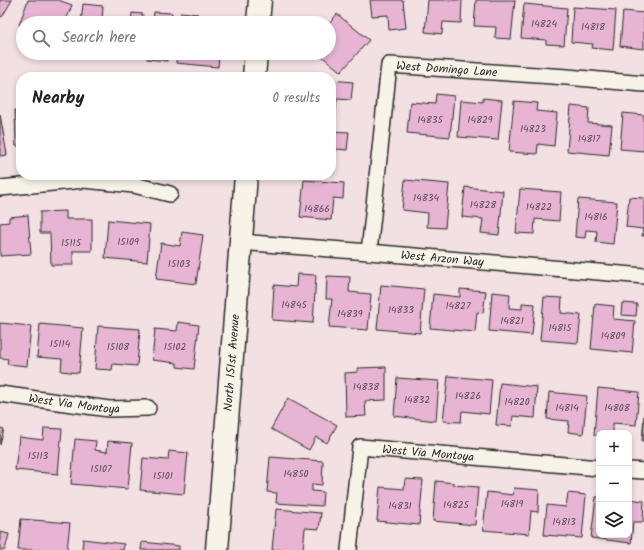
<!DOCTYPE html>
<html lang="en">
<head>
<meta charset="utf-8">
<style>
	body { margin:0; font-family:Kalam,sans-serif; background:#f6f6f6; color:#202124 }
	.controls { position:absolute; right:12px; bottom:12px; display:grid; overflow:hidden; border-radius:8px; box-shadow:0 2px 6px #0003 }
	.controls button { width:36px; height:36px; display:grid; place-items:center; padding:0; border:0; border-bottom:1px solid #e0e0e0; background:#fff; color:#202124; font:20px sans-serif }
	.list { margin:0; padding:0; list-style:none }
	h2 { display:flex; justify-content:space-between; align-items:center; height:52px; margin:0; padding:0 16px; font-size:17px }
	h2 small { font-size:13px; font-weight:400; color:#757577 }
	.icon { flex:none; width:22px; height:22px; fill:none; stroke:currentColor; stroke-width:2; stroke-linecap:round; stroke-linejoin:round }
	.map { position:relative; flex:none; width:644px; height:550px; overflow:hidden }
	.search { position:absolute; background:#fff; box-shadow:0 2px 6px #0003; left:16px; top:16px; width:320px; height:44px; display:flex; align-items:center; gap:10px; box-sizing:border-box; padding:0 14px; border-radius:22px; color:#757577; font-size:15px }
	.panel { position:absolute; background:#fff; box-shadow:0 2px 6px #0003; left:16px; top:72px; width:320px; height:108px; border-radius:16px }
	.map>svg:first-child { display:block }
	.building { fill:#e7b4d3; stroke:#2b2b2b }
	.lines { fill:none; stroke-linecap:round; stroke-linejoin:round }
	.street-casing { stroke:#2b2b2b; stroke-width:18 }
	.secondary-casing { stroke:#2b2b2b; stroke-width:25 }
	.street { stroke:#f7f3e8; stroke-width:15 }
	.secondary { stroke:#f7f3e8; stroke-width:22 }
	.labels { text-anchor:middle; stroke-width:3; stroke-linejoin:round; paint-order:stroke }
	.number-label { font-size:10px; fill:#5a4d55 }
	.street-label { font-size:12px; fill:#2b2b2b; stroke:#f7f3e8 }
</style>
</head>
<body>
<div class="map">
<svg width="644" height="550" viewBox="0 0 644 550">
	<rect width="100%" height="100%" fill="#f2e0e2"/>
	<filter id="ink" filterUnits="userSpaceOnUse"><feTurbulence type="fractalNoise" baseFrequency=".025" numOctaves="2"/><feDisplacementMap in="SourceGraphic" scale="8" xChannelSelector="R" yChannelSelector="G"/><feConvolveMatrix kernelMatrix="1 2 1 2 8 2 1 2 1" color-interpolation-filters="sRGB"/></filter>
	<g filter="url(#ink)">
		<g class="building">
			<polygon points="0,0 12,0 2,17 0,16"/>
			<polygon points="28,0 58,0 72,5 65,23 23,23 23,26 19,25"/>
			<polygon points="370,0 403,0 406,28 389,30 388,15 372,16"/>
			<polygon points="428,0 462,0 461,23 443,22 442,34 425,32"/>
			<polygon points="476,0 515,0 511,39 495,38 496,27 474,26"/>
			<polygon points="83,4 103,6 102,20 122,23 81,23"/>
			<polygon points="524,4 567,8 564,45 546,44 546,40 521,38"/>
			<polygon points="573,7 616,10 613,50 592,48 593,44 571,42"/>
			<polygon points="623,11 644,13 644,49 620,46"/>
			<polygon points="154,12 172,13 171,23 131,23 132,13 143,14 142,21 153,22"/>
			<polygon points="181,12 198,14 197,23 180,23"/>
			<polygon points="337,14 369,40 341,72 318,53 329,53 329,24"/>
			<polygon points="83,53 119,53 119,57"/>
			<polygon points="147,53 168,53 167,61 147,59"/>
			<polygon points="177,53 219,53 218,67 176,63"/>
			<polygon points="331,80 353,82 351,100 337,99 335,122 331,122"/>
			<polygon points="436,94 454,96 450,137 407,133 410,102 435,104"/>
			<polygon points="483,98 502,100 498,140 458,137 461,100 483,102"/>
			<polygon points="514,101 537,103 536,111 557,113 554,146 538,144 537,154 509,152"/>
			<polygon points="571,106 589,108 588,123 612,125 609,155 567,151"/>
			<polygon points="15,110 21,110 21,146 16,146"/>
			<polygon points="623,113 644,115 644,151 620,149"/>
			<polygon points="0,114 7,155 0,156"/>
			<polygon points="331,131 349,132 347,150 336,149 334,173 331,173"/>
			<polygon points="304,180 344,183 343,199 333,198 331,220 300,217"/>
			<polygon points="405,180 449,184 445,228 427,227 428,213 402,210"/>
			<polygon points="465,187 503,191 499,235 481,233 483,219 462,217"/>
			<polygon points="520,189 561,192 559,221 535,219 534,234 516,233"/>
			<polygon points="629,197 644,198 644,236 642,236 643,229 626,227"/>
			<polygon points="578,199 617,202 613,244 596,242 597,231 586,230 585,238 575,237"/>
			<polygon points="66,211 66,219 92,219 92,251 73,251 73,265 51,265 50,233 40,233 40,212"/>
			<polygon points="28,215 31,254 0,256 0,223 9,222 9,217"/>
			<polygon points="108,220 150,224 147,262 105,258"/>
			<polygon points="182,232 203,235 196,284 156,279 161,243 180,246"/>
			<polygon points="297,274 316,275 313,323 272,320 274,285 296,287"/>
			<polygon points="327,276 350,277 349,292 371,294 368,330 329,327 332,299 326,299"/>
			<polygon points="381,285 424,289 420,333 377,329"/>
			<polygon points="460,289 486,291 483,313 477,312 475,332 430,328 433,294 460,297"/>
			<polygon points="492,292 510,294 509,308 522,309 522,303 535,304 532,335 489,331"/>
			<polygon points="544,297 562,298 561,313 581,315 578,343 540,340"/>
			<polygon points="622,303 637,304 636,316 621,315"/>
			<polygon points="595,304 614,306 613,319 635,321 632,353 591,349"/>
			<polygon points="178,322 199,325 194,369 177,367 177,363 152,360 155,329 177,331"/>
			<polygon points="0,323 31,326 27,366 7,364 8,359 0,358"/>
			<polygon points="40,324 83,328 79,373 61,371 62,359 37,357"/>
			<polygon points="98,326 140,329 137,366 113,364 112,370 95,369"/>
			<polygon points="386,367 386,400 365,401 366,416 346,417 345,373 358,372 358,368"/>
			<polygon points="448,376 492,380 489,414 462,411 461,422 443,421"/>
			<polygon points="397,378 439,381 436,421 394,416"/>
			<polygon points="500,383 537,387 535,418 513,416 512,426 496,425"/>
			<polygon points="598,388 639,392 636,425 613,423 613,433 599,433 599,436 594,435"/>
			<polygon points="549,392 587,396 583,434 568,432 569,421 547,419"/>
			<polygon points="288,398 337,425 327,443 316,437 309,450 271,429"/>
			<polygon points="644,416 644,441 642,441"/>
			<polygon points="0,428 4,429 0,445"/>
			<polygon points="44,428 62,429 58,474 15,470 19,437 43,440"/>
			<polygon points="75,439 96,441 95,450 107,452 108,441 132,443 128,489 71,484"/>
			<polygon points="169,451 188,453 184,494 140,490 143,458 168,460"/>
			<polygon points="270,457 323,461 322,485 312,484 312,491 323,492 322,506 276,503 277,493 267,492"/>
			<polygon points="405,479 423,480 419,525 377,521 380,487 404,489"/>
			<polygon points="436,481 454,483 454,485 478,487 475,525 433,521"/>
			<polygon points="514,488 539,490 538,512 531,511 529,534 483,530 487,492 513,495"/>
			<polygon points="568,493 586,495 582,538 544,535 547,505 566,507"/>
			<polygon points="596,497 599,497 599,535 629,535 629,499 644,501 643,522 633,522 631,543 591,538"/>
			<polygon points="276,509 321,513 319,529 305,528 303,550 272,550"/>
			<polygon points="21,519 70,523 67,550 18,550"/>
			<polygon points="0,532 9,534 5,550 0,550"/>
			<polygon points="83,539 124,544 123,550 82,550"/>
			<polygon points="142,542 179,546 179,550 141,550"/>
		</g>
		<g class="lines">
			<g class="street-casing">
				<g id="street">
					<polyline points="0,188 84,180 134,185 170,194"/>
					<path id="s1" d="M240 242 369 252 644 276"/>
					<path id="s2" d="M369 252 389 65 567 77 644 84"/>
					<path id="s3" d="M0 394 109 409 148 408"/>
					<polyline points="629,470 644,471"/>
					<path id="s4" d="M349 550 360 447 599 468"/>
				</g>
			</g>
			<g class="secondary-casing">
				<g id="secondary">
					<polyline points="258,23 260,0"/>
					<polyline points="254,77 256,53"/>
					<path id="s5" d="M217 550 246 175"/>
				</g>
			</g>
			<use href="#street" class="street"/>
			<use href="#secondary" class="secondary"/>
		</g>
	</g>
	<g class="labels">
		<g class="number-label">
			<text x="544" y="27">14824</text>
			<text x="593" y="30">14818</text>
			<text x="430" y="123">14835</text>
			<text x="480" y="123">14829</text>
			<text x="533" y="132">14823</text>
			<text x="589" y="142">14817</text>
			<text x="426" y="201">14834</text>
			<text x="483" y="208">14828</text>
			<text x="539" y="210">14822</text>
			<text x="317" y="212">14866</text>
			<text x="596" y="220">14816</text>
			<text x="128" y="245">15109</text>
			<text x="71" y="246">15115</text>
			<text x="179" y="267">15103</text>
			<text x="294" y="308">14845</text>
			<text x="458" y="309">14827</text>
			<text x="401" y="313">14833</text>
			<text x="350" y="317">14839</text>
			<text x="512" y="324">14821</text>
			<text x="560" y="331">14815</text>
			<text x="613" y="339">14809</text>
			<text x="60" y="347">15114</text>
			<text x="118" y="350">15108</text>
			<text x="175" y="350">15102</text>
			<text x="366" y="390">14838</text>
			<text x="468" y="399">14826</text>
			<text x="417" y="403">14832</text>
			<text x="517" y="405">14820</text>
			<text x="567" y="411">14814</text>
			<text x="617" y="411">14808</text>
			<text x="38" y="459">15113</text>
			<text x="101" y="472">15107</text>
			<text x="296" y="477">14850</text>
			<text x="163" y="479">15101</text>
			<text x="512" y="507">14819</text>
			<text x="456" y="508">14825</text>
			<text x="400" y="509">14831</text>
			<text x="564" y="525">14813</text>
		</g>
		<g class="street-label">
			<text dy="4" stroke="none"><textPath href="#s2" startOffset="246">West Domingo Lane</textPath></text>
			<text dy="4" stroke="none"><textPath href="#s1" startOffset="203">West Arzon Way</textPath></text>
			<text dy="4" stroke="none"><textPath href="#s5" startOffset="188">North 151st Avenue</textPath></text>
			<text dy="4" stroke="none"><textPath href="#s3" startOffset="75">West Via Montoya</textPath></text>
			<text dy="4" stroke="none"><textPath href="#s4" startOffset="172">West Via Montoya</textPath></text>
		</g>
	</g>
</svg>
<div class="controls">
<button>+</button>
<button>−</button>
<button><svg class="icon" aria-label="layers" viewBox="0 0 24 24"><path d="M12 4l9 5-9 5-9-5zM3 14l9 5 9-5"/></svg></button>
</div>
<div class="search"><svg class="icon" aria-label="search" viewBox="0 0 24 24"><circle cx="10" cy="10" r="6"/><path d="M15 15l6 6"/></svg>Search here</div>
<section class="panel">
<h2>Nearby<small>0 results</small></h2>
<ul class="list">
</ul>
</section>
</div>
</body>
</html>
